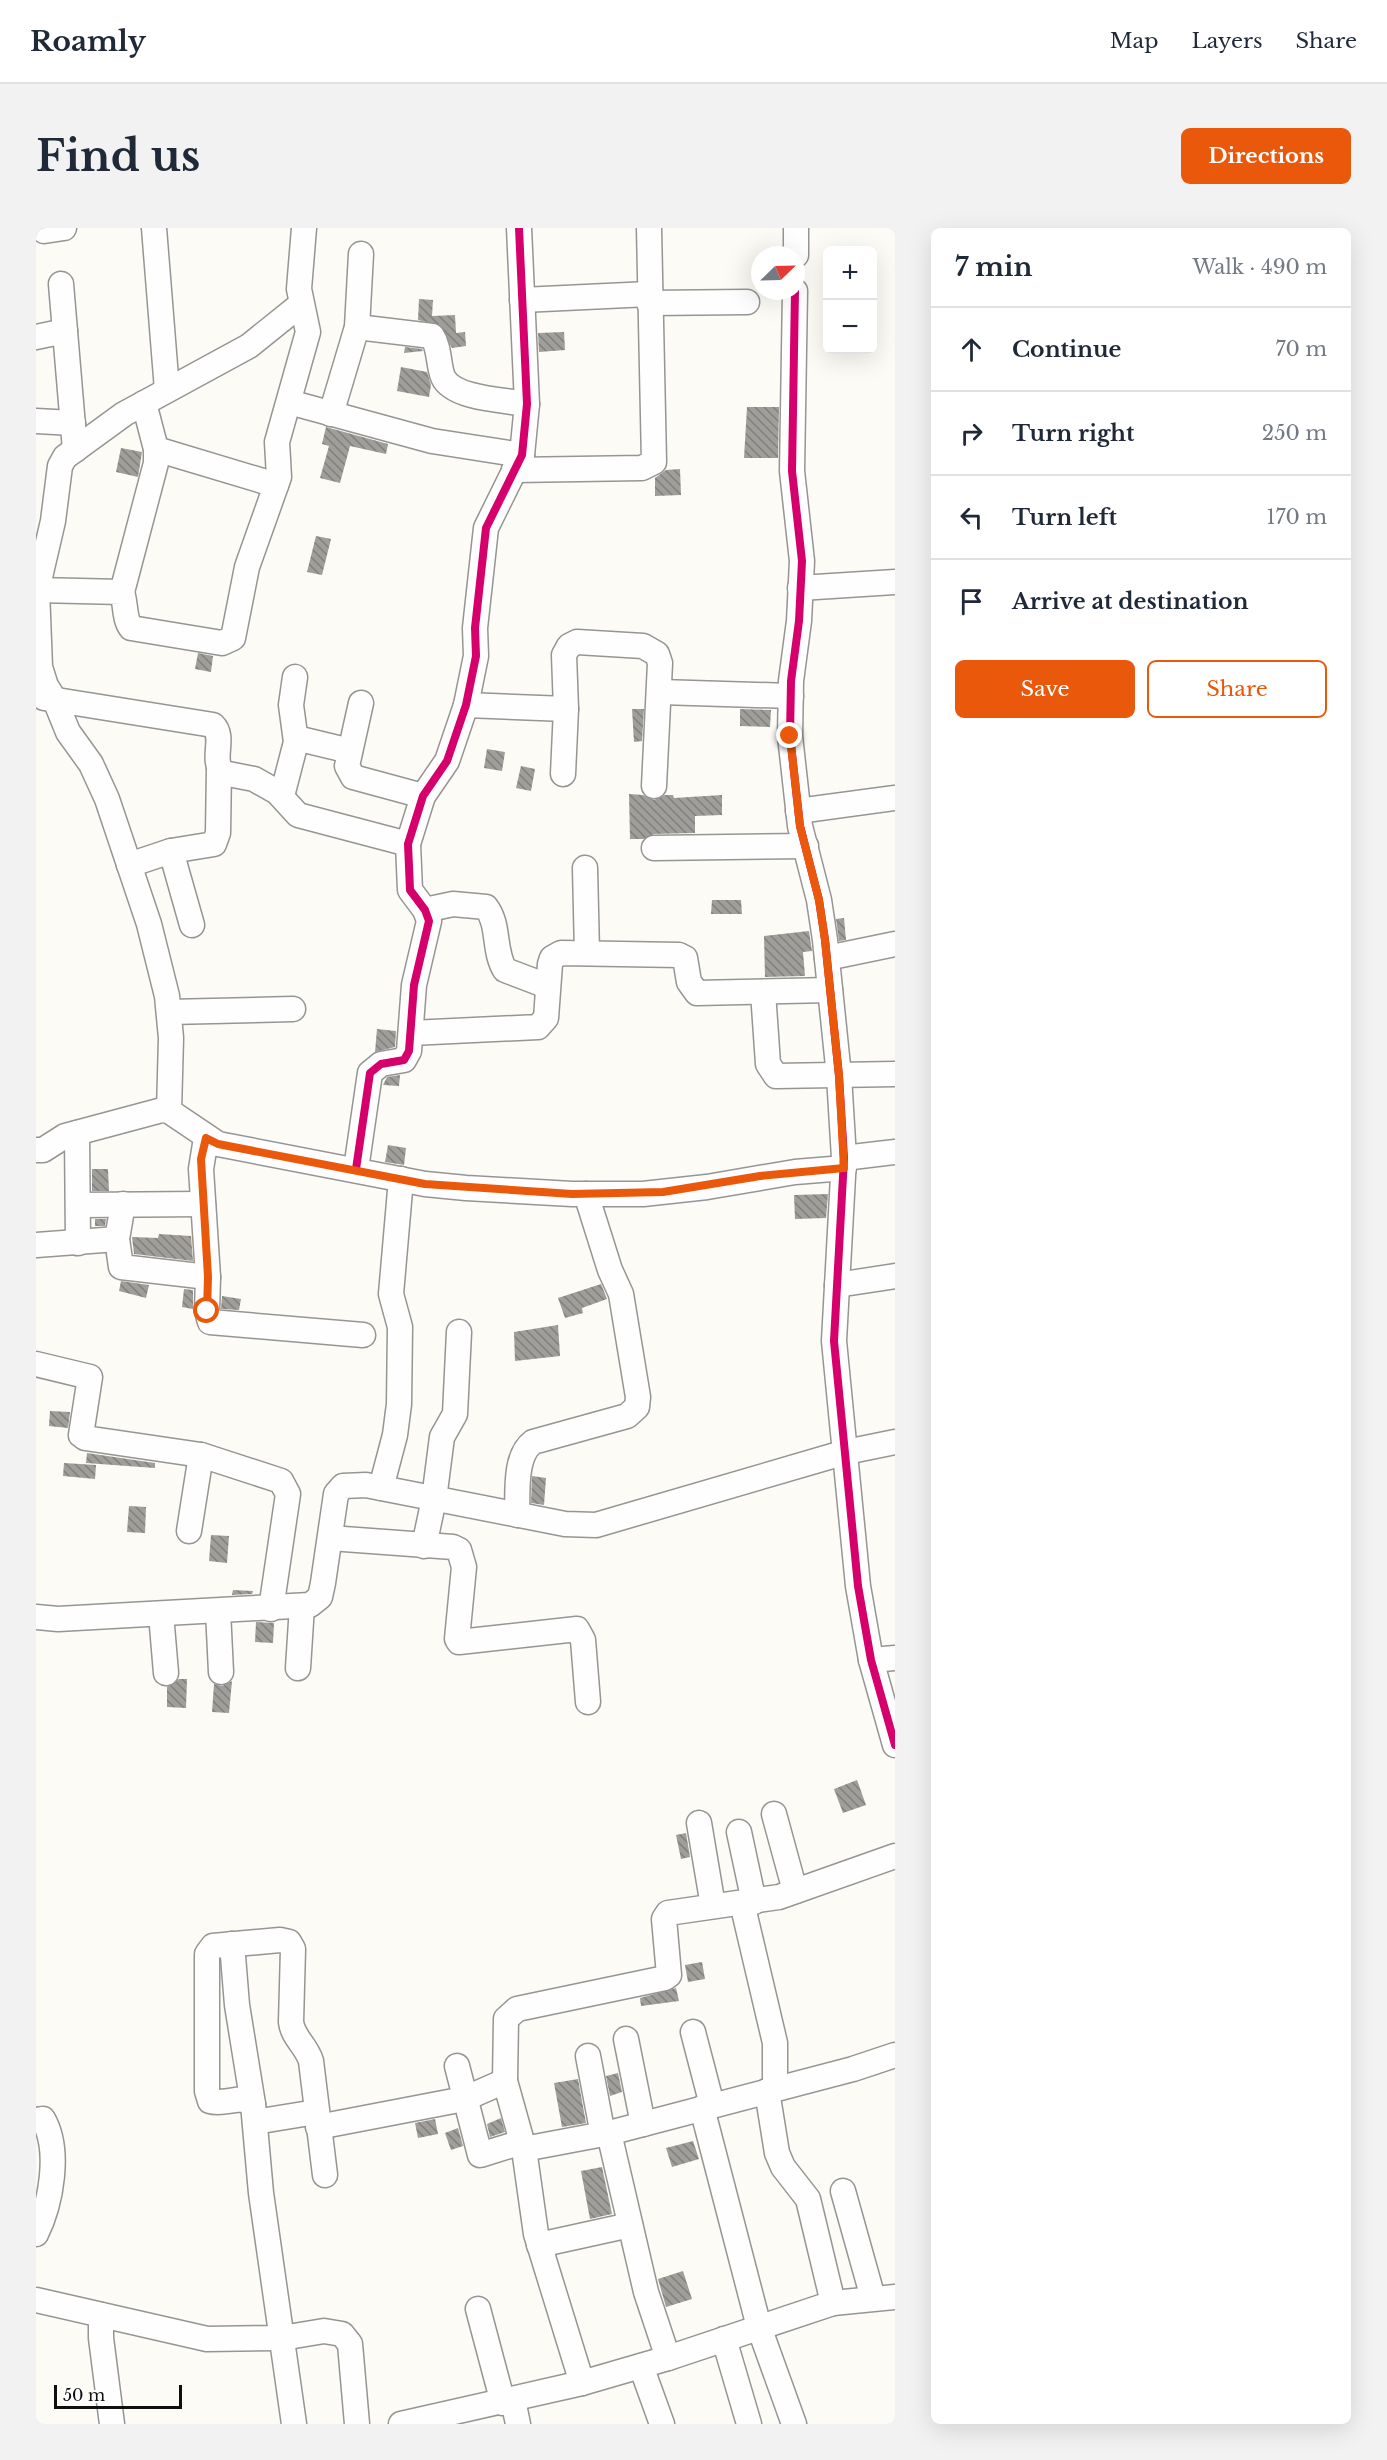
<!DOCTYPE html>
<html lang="en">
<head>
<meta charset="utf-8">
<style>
	body { margin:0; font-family:"Libre Baskerville",serif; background:#f2f2f3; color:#1f2937 }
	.controls { position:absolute; right:18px; top:18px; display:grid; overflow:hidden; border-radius:9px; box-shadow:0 6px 24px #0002 }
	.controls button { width:54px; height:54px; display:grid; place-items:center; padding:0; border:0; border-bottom:2px solid #e0e1e3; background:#fff; color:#1f2937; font:30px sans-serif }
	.compass { position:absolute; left:715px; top:18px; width:54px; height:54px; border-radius:50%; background:#fff; box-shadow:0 6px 24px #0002; rotate:67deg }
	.scale { position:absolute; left:18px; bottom:15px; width:128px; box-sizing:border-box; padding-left:6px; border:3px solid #0f0f0f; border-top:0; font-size:16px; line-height:21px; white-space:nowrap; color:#0f0f0f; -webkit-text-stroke:4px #fff; paint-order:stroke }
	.stop { position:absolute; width:18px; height:18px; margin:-14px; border:4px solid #ea580c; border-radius:50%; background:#fff }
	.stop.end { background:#ea580c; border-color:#fff; box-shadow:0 2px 6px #0008 }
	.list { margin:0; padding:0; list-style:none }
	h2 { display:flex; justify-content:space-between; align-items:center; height:78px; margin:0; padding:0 24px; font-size:26px }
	h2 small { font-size:20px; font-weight:400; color:#747a83 }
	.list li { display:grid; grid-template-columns:39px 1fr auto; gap:18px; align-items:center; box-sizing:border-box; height:84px; padding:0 24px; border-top:2px solid #e0e1e3 }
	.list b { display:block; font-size:22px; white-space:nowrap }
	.list em { font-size:20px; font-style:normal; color:#747a83 }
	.actions { display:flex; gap:12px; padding:18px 24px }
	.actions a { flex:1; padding:14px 0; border:2px solid #ea580c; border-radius:9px; text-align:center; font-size:21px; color:#ea580c }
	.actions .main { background:#ea580c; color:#fff }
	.icon { flex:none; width:33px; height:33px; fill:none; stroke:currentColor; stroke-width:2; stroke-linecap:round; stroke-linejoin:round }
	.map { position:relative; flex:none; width:859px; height:2196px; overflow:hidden; border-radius:9px }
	header { display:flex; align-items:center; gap:36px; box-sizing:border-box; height:84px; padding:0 30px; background:#fff; border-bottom:2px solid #e0e1e3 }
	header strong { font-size:28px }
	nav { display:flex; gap:33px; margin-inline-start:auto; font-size:21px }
	.intro { display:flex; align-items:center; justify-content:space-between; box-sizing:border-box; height:144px; padding:0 36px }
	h1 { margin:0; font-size:42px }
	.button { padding:15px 27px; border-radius:9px; background:#ea580c; color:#fff; font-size:21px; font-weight:700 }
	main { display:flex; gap:36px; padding:0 36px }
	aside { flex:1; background:#fff; border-radius:9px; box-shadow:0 6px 24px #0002 }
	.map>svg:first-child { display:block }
	.building { fill:url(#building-back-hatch) }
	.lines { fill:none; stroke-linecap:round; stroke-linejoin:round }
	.minor-casing { stroke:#969593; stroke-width:27 }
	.minor { stroke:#fffefe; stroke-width:24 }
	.cycleway-casing { stroke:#fff; stroke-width:11 }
	.cycleway { stroke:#d6006c; stroke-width:8 }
	.route { stroke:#ea580c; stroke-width:8 }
</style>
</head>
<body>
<header>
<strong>Roamly</strong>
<nav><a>Map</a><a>Layers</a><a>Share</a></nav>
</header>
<div class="intro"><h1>Find us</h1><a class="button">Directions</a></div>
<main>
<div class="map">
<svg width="859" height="2196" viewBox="0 0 859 2196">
	<defs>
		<pattern id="building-back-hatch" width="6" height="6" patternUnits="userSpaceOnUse" patternTransform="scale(1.5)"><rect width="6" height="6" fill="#a09e9a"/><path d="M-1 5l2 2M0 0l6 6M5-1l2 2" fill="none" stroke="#817f7c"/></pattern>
	</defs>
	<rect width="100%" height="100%" fill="#fcfbf5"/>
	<g class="building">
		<polygon points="383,71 397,72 396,88 419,87 420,105 429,104 430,118 416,120 404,97 382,92"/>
		<polygon points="528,104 529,122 503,124 502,105"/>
		<polygon points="369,119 386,121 387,123 368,125"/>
		<polygon points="365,139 391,144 395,157 393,169 361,163"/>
		<polygon points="711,179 743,179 742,230 708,230"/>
		<polygon points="290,199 352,216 350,226 314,218 304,255 284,250 293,218 286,216"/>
		<polygon points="85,220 106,224 102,249 80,244"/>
		<polygon points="644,241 645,267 619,268 619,250 630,242"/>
		<polygon points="280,308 295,311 286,347 271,344"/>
		<polygon points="162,425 177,428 175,444 159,441"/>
		<polygon points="596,481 608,481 606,513 598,514"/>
		<polygon points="704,481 735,482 734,499 704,498"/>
		<polygon points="451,521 469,524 466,543 448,540"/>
		<polygon points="485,538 499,541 495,563 480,560"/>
		<polygon points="593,566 607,567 618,572 629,567 637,567 638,570 686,567 686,587 659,588 659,605 618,606 608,611 594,611"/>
		<polygon points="676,672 705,672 706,686 675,686"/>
		<polygon points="808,690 810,712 803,713 800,691"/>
		<polygon points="773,703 776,723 767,724 769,748 729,749 728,708"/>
		<polygon points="341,801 360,803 359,819 339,824"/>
		<polygon points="364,847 363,858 347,857 351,849"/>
		<polygon points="352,917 370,920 368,937 349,934"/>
		<polygon points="56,941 72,941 73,963 56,963"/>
		<polygon points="792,966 790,990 759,991 758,967"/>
		<polygon points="59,991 70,991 69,998 59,998"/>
		<polygon points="123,1006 155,1008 157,1033 98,1026 96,1009 122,1010"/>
		<polygon points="85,1053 113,1057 110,1070 83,1063"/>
		<polygon points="565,1056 571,1071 546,1080 547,1085 529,1090 522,1070"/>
		<polygon points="148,1061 157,1062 157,1081 146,1079"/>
		<polygon points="186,1068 205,1071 203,1082 185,1081"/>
		<polygon points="522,1097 524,1128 479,1133 478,1104"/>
		<polygon points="14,1183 34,1184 32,1200 13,1198"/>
		<polygon points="51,1225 119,1235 119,1240 50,1235"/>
		<polygon points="28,1235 60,1237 59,1251 27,1248"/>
		<polygon points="496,1248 510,1250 508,1277 495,1275"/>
		<polygon points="93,1278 110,1279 109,1305 91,1304"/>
		<polygon points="175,1307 193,1308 191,1335 173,1333"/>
		<polygon points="197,1362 217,1363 216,1366 196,1367"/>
		<polygon points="220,1394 238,1395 237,1415 219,1414"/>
		<polygon points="143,1451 151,1451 150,1480 131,1479 131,1459"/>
		<polygon points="196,1453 193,1485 176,1484 178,1456 186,1458"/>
		<polygon points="821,1552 830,1577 807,1585 798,1561"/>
		<polygon points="650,1605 654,1629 645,1631 640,1607"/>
		<polygon points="666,1734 669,1751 652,1754 649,1737"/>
		<polygon points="640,1760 643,1773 605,1778 604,1770"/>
		<polygon points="582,1845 586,1864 574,1868 570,1848"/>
		<polygon points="542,1851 550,1895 526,1899 518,1855"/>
		<polygon points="465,1890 469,1904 454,1909 451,1896"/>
		<polygon points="399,1891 402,1906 382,1910 379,1895"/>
		<polygon points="422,1900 427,1918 415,1922 409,1905"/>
		<polygon points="657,1913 663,1931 636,1939 630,1920"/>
		<polygon points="566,1939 576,1986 554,1991 545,1943"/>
		<polygon points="647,2043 656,2071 630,2079 622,2051"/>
	</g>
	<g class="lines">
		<g class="minor-casing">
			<g id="minor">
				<polyline points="118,0 131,162"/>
				<polyline points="8,3 28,0"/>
				<polyline points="760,27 760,0"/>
				<polyline points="25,56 39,222"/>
				<polyline points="759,63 756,243 766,333 763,393 755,453 754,508 764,598 783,672 789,712 803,848 808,930 798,1113 822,1358 835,1432 859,1517"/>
				<polyline points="486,72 613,66"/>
				<polyline points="613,75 711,74"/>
				<path d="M321 99 396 108C404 120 402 137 407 149 417 171 469 172 491 176"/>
				<polyline points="0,109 29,103"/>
				<polyline points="253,174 396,213 486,227"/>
				<polyline points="295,186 321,99 325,26"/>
				<polyline points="0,193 37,195"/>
				<polyline points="120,221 240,257"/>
				<polyline points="478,242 606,240 618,234 613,0"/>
				<polyline points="764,360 859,354"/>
				<path d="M1 362 86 364C90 376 88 391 95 400L186 415 197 410 211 339 243 249 241 214 272 104 263 61 268 0"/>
				<polyline points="86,364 120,235 120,221 108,175"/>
				<polyline points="624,464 755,468"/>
				<path d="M8 470 177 497C190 510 174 531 187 545L218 551 241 564 262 587 372 616"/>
				<polyline points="325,475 311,538 317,549 387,568"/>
				<polyline points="430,477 530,481"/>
				<polyline points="260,510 314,523"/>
				<polyline points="527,546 530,481 528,427 533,418 541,414 607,418 621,426 624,435 618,558"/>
				<polyline points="246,568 260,514 255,477 259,449"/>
				<polyline points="762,583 859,570"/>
				<polyline points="618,620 770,618"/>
				<polyline points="135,623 156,697"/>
				<polyline points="93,637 135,623 178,616 182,605 183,540"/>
				<polyline points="549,640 551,725"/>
				<path d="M389 682 417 676 450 679C464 697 457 723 469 742L511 758"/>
				<polyline points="791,730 859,716"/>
				<polyline points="727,764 732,836 740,848 859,846"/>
				<polyline points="133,784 257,781"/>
				<polyline points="375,805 502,799 510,790 514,736 516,730 525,725 643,727 649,730 653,754 661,765 794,762"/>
				<polyline points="133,883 135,810 131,768 113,696 71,571 55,536 32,504 19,472 10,458 4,439 1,362 17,293 24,238 29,229 88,186 213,118 264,77"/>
				<polyline points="41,905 42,1015"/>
				<polyline points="170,910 165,941 172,1049 171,1083 174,1094 327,1107"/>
				<polyline points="0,922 7,922 29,908 126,882 133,883 182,916 389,956 430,960 536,966 607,966 671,959 759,944 808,940"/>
				<polyline points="808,930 859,924"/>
				<polyline points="320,941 334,845 345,836 368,832 373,823 378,757 393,693 389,682 374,662 372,616 387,568 411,533 430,477 440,428 439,400 450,300 486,227 491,176 483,0"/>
				<polyline points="87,976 81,1011 85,1039 172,1049"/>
				<polyline points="43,977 167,976"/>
				<polyline points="0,1017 81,1011"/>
				<polyline points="801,1057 859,1048"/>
				<polyline points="0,1136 54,1149 45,1207 49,1210 165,1227 245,1253 252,1266 235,1381"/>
				<polyline points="345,1260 359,1207 363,1176 364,1099 355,1066 365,951"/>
				<path d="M481 1287C482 1264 478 1228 497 1214L591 1188 601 1179 602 1169 585 1066 574 1042 550 966"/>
				<polyline points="153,1303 165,1227"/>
				<polyline points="294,1310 417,1319 423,1322 428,1339 421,1411 423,1414 541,1401 547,1412 552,1474"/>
				<polyline points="388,1318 398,1271 406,1209 419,1186 423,1104"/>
				<polyline points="182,1383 185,1444"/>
				<polyline points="125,1386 130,1445"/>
				<polyline points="0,1389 22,1391 274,1377 284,1369 287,1355 300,1266 307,1258 330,1257 529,1296 560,1297 810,1224 859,1214"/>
				<polyline points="835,1432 859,1430"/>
				<polyline points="262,1440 266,1378"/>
				<polyline points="738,1586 759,1663"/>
				<polyline points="663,1595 677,1678"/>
				<polyline points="703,1604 718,1674"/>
				<polyline points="706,1675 739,1815 739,1861"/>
				<polyline points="196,1716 201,1777 217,1876"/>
				<polyline points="657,1804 676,1877"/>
				<polyline points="590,1811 607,1896"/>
				<polyline points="552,1828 567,1907"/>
				<polyline points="421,1838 444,1927 486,1914"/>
				<polyline points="731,1863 741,1925 747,1939 772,1971 797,2075"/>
				<polyline points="666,1880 723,2099 758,2196"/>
				<path d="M0 1892 7 1891C25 1922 15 1976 0 2006"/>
				<polyline points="219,1894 280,1884"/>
				<polyline points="282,1899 428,1871 469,1853"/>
				<polyline points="573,1905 610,2064 632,2130"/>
				<polyline points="488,1921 573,1905 817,1841 859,1827"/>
				<polyline points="807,1963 837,2070"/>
				<polyline points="503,2017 594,1997"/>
				<polyline points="0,2072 171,2111 246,2110 288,2103 306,2106 314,2116 321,2196"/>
				<polyline points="442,2081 467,2175"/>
				<polyline points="65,2087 65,2110 76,2196"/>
				<polyline points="688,2111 713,2196"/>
				<polyline points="605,2138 626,2196"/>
				<polyline points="546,2155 500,2006 488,1921 469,1853 470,1791 481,1781 629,1750 633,1747 628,1691 632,1685 743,1669 859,1628"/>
				<polyline points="477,2172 482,2196"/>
				<path d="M258 2196 225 1965 217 1876 213 1872C200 1869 187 1877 174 1873L171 1863V1726L177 1718 244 1712 253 1714 257 1721 255 1794C257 1810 270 1817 275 1833L289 1947"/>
				<polyline points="365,2196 546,2155 632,2130 797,2075 859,2069"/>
			</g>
		</g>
		<use href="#minor" class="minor"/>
		<g class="cycleway-casing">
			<g id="cycleway">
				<polyline points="759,63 756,243 766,333 763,393 755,453 754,508 764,598 783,672 789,712 803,848 808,930 798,1113 822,1358 835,1432 859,1517"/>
				<polyline points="320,941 334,845 345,836 368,832 373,823 378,757 393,693 389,682 374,662 372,616 387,568 411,533 430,477 440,428 439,400 450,300 486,227 491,176 483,0"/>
			</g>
		</g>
		<use href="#cycleway" class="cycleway"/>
	</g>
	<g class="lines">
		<polyline class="route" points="171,1083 172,1049 165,931 170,910 182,916 389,956 536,966 627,964 724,948 808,940 803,848 789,712 783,672 764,598 754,508"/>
	</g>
</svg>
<div class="controls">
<button>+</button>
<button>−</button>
</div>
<svg class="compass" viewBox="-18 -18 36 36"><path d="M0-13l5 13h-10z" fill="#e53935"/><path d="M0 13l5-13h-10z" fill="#747a83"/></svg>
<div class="scale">50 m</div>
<div class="stop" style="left:171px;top:1083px"></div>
<div class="stop end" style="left:754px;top:508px"></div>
</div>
<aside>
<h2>7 min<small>Walk · 490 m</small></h2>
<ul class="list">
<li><svg class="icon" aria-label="ahead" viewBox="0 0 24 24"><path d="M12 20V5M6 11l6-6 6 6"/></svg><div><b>Continue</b></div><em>70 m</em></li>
<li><svg class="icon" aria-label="right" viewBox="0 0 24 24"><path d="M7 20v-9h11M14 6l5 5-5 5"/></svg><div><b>Turn right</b></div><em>250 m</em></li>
<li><svg class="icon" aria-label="left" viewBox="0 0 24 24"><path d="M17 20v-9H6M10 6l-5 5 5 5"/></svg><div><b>Turn left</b></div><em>170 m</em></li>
<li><svg class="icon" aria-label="arrive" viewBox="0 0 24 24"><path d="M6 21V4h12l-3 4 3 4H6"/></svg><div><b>Arrive at destination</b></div></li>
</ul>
<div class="actions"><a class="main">Save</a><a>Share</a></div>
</aside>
</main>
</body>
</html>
